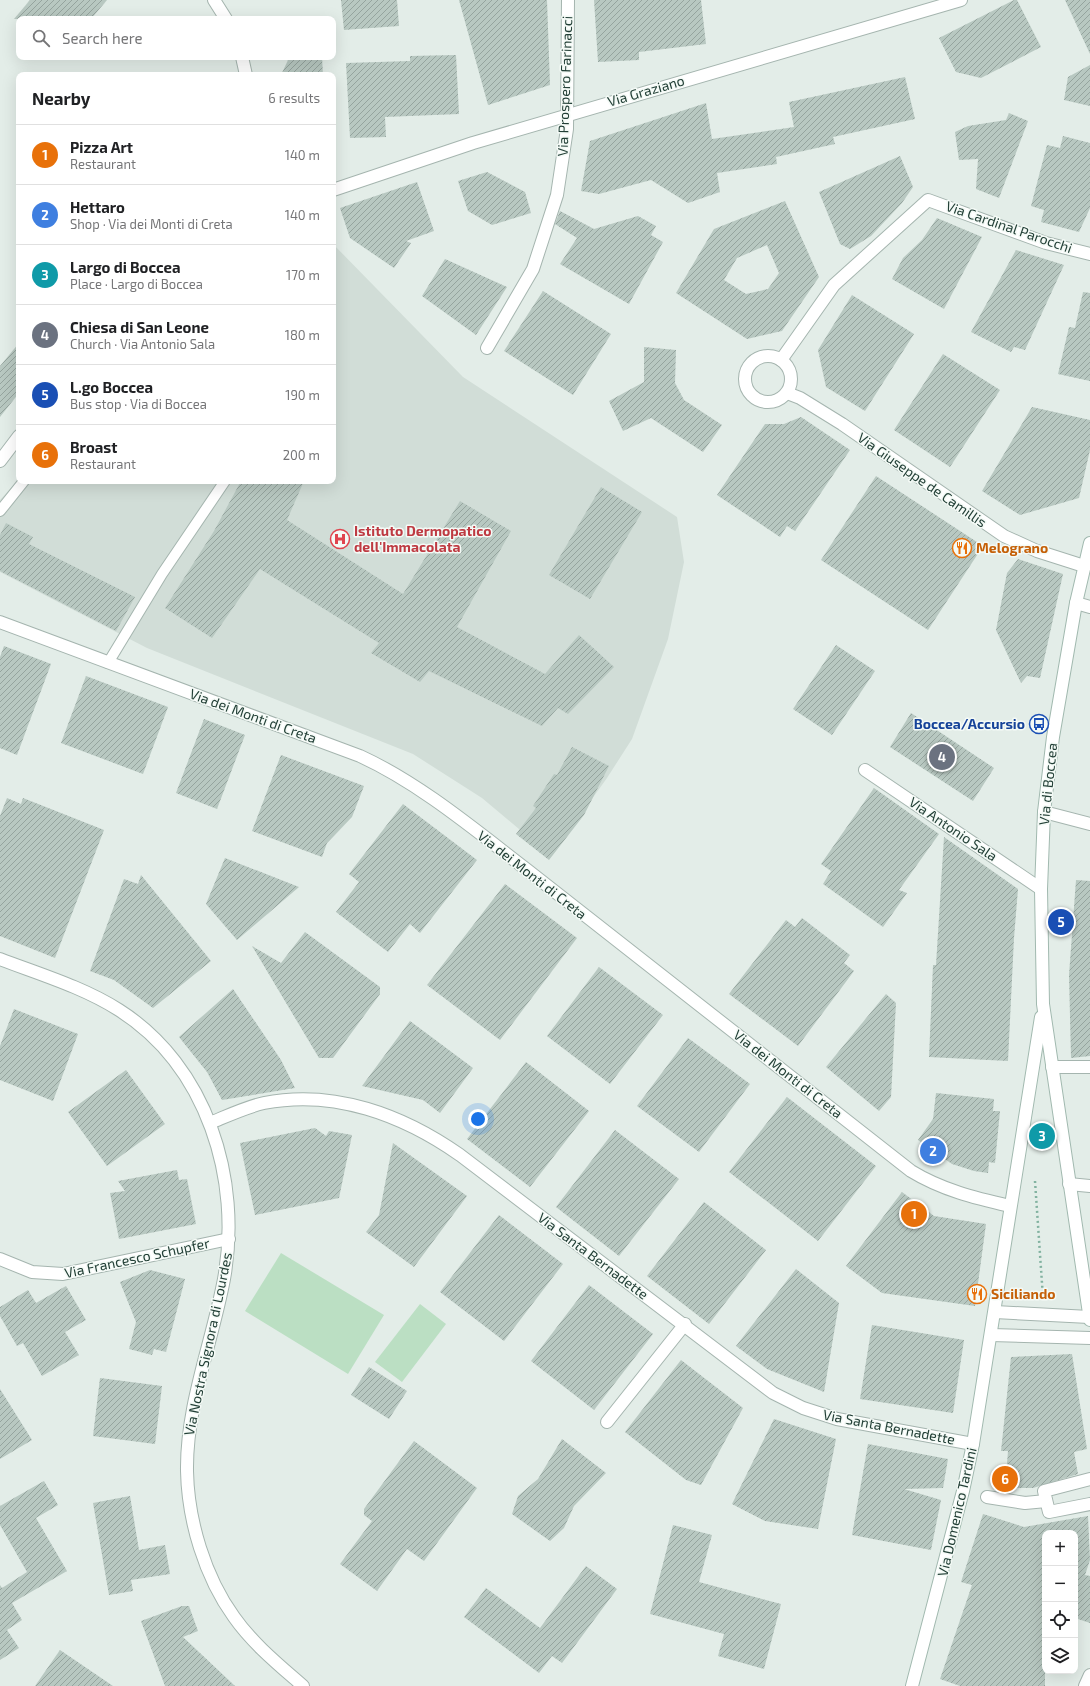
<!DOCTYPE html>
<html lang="en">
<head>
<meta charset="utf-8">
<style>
	body { margin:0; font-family:"Exo 2",sans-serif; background:#f6f6f6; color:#202124 }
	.controls { position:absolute; right:12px; bottom:12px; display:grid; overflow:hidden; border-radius:8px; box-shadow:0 4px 16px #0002 }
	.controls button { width:36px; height:36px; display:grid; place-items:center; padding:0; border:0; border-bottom:1px solid #e0e0e0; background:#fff; color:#202124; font:20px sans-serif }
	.you { position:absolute; left:478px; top:1119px; width:14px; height:14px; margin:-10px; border:3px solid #fff; border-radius:50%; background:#1a73e8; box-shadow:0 0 0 6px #1a73e833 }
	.badge { display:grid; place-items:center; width:26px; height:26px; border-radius:50%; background:#111827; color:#fff; font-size:13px; font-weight:700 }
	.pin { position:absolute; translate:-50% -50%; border:2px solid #fff; box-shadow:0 1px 4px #0006 }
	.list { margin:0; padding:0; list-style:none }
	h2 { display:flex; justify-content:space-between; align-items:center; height:52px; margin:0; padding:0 16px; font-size:17px }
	h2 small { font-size:13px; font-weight:400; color:#757577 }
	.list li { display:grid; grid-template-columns:26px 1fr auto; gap:12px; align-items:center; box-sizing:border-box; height:60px; padding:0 16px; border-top:1px solid #e0e0e0 }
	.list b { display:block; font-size:15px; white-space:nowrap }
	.list p { margin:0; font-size:13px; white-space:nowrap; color:#757577 }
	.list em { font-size:13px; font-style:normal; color:#757577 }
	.icon { flex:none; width:22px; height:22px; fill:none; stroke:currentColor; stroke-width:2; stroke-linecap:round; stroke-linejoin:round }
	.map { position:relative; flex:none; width:1090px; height:1686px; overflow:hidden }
	.search { position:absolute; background:#fff; box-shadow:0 4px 16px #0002; left:16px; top:16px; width:320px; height:44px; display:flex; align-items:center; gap:10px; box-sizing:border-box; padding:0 14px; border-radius:8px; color:#757577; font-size:15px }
	.panel { position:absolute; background:#fff; box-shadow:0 4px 16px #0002; left:16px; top:72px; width:320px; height:412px; border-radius:8px }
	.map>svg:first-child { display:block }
	.built { fill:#d1ddd7 }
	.pitch { fill:#bbdfc3 }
	.building { fill:url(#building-hatch); fill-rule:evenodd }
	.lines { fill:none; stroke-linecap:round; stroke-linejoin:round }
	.lane-casing { stroke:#a5b5af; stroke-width:12 }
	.street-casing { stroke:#a5b5af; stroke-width:14 }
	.secondary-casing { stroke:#a1b9af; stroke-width:14 }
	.path { stroke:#82b2a0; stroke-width:2.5; stroke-dasharray:2 3; stroke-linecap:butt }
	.lane { stroke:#fff; stroke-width:10 }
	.street { stroke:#fff; stroke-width:12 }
	.secondary { stroke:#fff; stroke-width:12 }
	.labels { text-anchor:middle; stroke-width:3; stroke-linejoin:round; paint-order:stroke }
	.street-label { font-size:14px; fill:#223f36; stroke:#f4faf6 }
	.health-label { font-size:14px; font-weight:bold; fill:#be3a42; stroke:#f4faf6; text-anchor:start }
	.food-label { font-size:14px; font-weight:bold; fill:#c56008; stroke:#f4faf6; text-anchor:start }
	.transit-label { font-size:14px; font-weight:bold; fill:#164399; stroke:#f4faf6; text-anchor:end }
</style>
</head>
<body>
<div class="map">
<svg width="1090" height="1686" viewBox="0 0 1090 1686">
	<defs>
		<pattern id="building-hatch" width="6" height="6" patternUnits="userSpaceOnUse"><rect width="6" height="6" fill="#b8c8c1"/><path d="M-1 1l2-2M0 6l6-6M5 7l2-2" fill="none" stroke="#95a49e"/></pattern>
	</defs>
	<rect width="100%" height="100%" fill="#e3ede8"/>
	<polygon class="built" points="333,244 463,377 677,517 684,562 668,639 632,739 607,778 551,856 482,798 413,754 147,648 0,572 0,500 19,479 19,481 333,481"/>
	<g class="pitch">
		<polygon points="281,1253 384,1315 348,1374 245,1311"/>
		<polygon points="420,1304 446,1324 402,1382 375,1362"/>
	</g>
	<g class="building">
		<polygon points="30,0 107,0 91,19 14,19"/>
		<polygon points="341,0 397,0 399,26 344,30"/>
		<polygon points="459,0 547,0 550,85 488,105"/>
		<polygon points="594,0 701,0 706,44 639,52 639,60 598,62"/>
		<polygon points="1014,0 1017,0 1041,47 981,78 956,72 939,38"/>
		<polygon points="1065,0 1090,0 1090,54"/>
		<polygon points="456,55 459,114 385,117 386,137 350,138 346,63 410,61 410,56"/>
		<polygon points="322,57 323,75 281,75 289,58"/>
		<polygon points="1090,65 1090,106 1064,100 1068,77"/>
		<polygon points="905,77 915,119 833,137 835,144 776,157 777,164 717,173 720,192 688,203 651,180 599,194 581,191 590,141 706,103 712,139 794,127 789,102"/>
		<polygon points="1009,113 1028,121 999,198 976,189 978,159 959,160 955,132 968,126 1006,120"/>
		<polygon points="1063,136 1090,143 1090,208 1079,232 1041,222 1044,210 1031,206 1047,145 1060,148"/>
		<polygon points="900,156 913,187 902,203 871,236 850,249 840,244 819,192"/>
		<polygon points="487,172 525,192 531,213 492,225 468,211 458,181"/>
		<polygon points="417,182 434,231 406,241 411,243 394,268 350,238 340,208"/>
		<path d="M785 201 819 277 782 331 747 339 676 293 714 229ZM767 245 779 273 768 289 746 294 724 280 737 258Z"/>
		<polygon points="560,211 594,229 638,216 656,226 651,235 663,242 629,304 560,264 577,238 555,224"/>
		<polygon points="937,218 982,237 944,309 892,279 903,258 922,240"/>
		<polygon points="1016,250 1064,265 1025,350 1014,347 1011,352 971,332"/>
		<polygon points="445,259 507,287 476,335 422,296"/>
		<polygon points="543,291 611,334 573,395 504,351"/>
		<polygon points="1083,292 1090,293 1090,381 1058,374 1069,327 1075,328"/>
		<polygon points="852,295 914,334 865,411 826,387 818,350"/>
		<polygon points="19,343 19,393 0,417 0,366"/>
		<polygon points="644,347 676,350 675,383 684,400 722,425 703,452 651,418 623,431 609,401 644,382"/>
		<polygon points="943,354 1000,390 950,467 894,430"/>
		<polygon points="1032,407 1090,420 1090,450 1079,498 1020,515 982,491"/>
		<polygon points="801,417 850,450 795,531 787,526 780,537 717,495 765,424 784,424"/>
		<polygon points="876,476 983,546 928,630 821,560"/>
		<polygon points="241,481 304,481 287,520 403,594 460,501 511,531 457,627 545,674 579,635 614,667 568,714 558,708 542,726 429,671 420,682 371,653 379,643 260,569 212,638 165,608 214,531"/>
		<polygon points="601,487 642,512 590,599 549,575"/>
		<polygon points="6,523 33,537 29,544 135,597 116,631 0,571 0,535"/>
		<polygon points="1018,559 1063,574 1040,678 1027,676 1021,683 996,630 1007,573"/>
		<polygon points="836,645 875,671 832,735 793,709"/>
		<polygon points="4,646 51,664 17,755 0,748 0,657"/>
		<polygon points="86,676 168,707 143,774 61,743"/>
		<polygon points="911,713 994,768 973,801 890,747"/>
		<polygon points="204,719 245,735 217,809 176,793"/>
		<polygon points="572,747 609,766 584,815 549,860 516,834 536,808 533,806 554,774 557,775"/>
		<polygon points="281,755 364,786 352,817 327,843 322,857 252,831"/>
		<polygon points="874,788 939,834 899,890 907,893 883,927 823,884 831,871 821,864"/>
		<polygon points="7,798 21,804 23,798 104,830 55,958 0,936 0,816"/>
		<polygon points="403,804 477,860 420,933 410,924 388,952 336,912 359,882 349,874"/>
		<polygon points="944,837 1018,889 1014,938 1008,1061 929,1057 933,965 936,965"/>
		<polygon points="225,858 299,887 237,940 206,904"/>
		<polygon points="141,875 211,961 153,1008 114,980 90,971 124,879 138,884"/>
		<polygon points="1076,880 1090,881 1090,1056 1071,1058 1069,975"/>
		<polygon points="505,884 577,938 500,1040 427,985"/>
		<polygon points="802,918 850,955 844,963 854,971 798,1046 729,994 786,920 795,927"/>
		<polygon points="305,932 380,987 380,994 333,1058 319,1058 252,946 281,963"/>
		<polygon points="599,967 663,1015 610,1084 547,1036"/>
		<polygon points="233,989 281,1060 295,1088 222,1100 207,1072 179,1037"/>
		<polygon points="886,994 896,1003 891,1097 879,1111 826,1067"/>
		<polygon points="14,1009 78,1034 53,1101 0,1080 0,1046"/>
		<polygon points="410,1021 473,1068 440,1113 423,1100 362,1086"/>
		<polygon points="688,1038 750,1084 699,1152 637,1106"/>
		<polygon points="526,1062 589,1111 530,1187 467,1139"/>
		<polygon points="126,1070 165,1124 107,1166 68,1112"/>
		<polygon points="936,1093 994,1099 993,1111 1000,1111 995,1163 989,1162 988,1173 974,1171 952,1164 918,1140 933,1119"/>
		<polygon points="787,1097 876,1166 818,1241 729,1172"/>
		<polygon points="315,1128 326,1136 329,1131 352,1135 339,1198 255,1215 240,1143"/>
		<polygon points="615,1130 679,1179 619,1256 556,1207"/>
		<polygon points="393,1143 467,1196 414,1267 366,1232 379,1215"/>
		<polygon points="177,1170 179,1180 187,1179 196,1224 119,1239 110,1193 125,1191 118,1181"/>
		<polygon points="902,1192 934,1216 986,1224 975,1306 882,1293 846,1266"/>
		<polygon points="704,1202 766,1250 709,1324 647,1276"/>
		<polygon points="499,1215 563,1264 504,1341 440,1292"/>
		<polygon points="796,1269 839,1303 824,1392 767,1369 736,1346"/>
		<polygon points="150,1270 185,1279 166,1352 154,1349 152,1355 129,1349 136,1322 120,1282"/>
		<polygon points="589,1285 653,1334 594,1410 531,1361"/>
		<polygon points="66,1286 86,1320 65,1332 79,1355 42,1376 23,1343 17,1346 0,1316 0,1307 28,1290 36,1303"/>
		<polygon points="872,1325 964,1340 953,1413 860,1399"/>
		<polygon points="1072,1354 1087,1449 1074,1452 1078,1474 1033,1488 1005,1488 1008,1451 1001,1451 1011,1357"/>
		<polygon points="681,1360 743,1408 701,1485 686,1480 625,1432"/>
		<polygon points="369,1367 407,1391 389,1419 351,1395"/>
		<polygon points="100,1378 162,1386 155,1444 93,1436"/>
		<polygon points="0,1389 32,1440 0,1459"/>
		<polygon points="774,1419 836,1439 818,1529 765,1521 732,1504"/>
		<polygon points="562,1439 606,1473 574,1506 564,1528 550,1541 512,1514 518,1496 538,1479"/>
		<polygon points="414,1441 477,1488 424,1561 407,1549 377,1591 340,1564 372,1521 364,1515 364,1509"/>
		<polygon points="868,1444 948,1459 943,1488 904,1489 941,1500 931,1550 852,1535"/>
		<polygon points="44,1481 58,1505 36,1518 67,1571 12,1603 22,1620 7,1630 19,1648 0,1660 0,1585 2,1588 27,1572 0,1525 0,1506"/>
		<polygon points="130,1496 139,1550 165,1545 170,1574 131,1580 133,1591 109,1595 93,1503"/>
		<polygon points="983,1514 1024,1527 1088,1516 1090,1560 1085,1575 1090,1576 1090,1623 1075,1618 1075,1533 1045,1533 1045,1686 960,1686 940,1679 972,1585 961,1582"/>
		<polygon points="673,1525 712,1535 699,1582 781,1604 764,1669 718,1656 724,1634 650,1614"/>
		<polygon points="586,1566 617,1589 562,1663 552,1656 539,1673 464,1617 486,1588 540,1628"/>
		<polygon points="182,1606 189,1606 198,1631 183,1637 235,1686 165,1686 141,1621"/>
		<polygon points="60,1650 113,1686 35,1686"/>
	</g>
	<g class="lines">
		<g class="lane-casing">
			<g id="lane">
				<polyline points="0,511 24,481"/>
				<polyline points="108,663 162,574 225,481"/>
			</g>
		</g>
		<g class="street-casing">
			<g id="street">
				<polyline points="214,0 226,19"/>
				<polyline points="242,57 246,75"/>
				<polyline points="333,190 473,143 961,0"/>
				<polyline points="487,348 533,269 557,195 567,129 568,0"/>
				<circle cx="768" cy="379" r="23"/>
				<polyline points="781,360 834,285 928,200 1046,243 1090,254"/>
				<polyline points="787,393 800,398 842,424 1004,536 1037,551 1084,566"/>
				<polyline points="0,461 19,436"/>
				<polyline points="1076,603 1090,607"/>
				<path d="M0 622 360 756C419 783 474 829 526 869L911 1171C942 1190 975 1198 1010 1206"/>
				<polyline points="865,770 1041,889"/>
				<polyline points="1044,812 1090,824"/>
				<path d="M0 959C39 974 83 987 119 1010 207 1066 242 1179 224 1279 212 1343 186 1406 187 1471 188 1521 205 1577 234 1617 253 1644 279 1665 303 1686"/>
				<polyline points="1052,1067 1090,1067"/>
				<path d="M210 1123C227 1116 246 1107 264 1103 334 1089 403 1115 460 1155L773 1393 803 1408 837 1419 973 1444"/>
				<polyline points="1069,1184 1090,1186"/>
				<polyline points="0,1259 32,1272 63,1274 229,1239"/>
				<polyline points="995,1312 1089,1317"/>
				<polyline points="991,1335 1090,1338"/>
				<polyline points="607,1422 685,1324"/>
				<polyline points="1090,1479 1044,1491 1049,1512 1090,1504"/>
				<polyline points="987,1497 1025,1503 1046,1501"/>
				<polyline points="1085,1686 1090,1675"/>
			</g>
		</g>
		<g class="secondary-casing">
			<g id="secondary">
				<polyline points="1090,543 1076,603 1053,737 1044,812 1041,889 1043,1004 1090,1320"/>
				<polyline points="912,1686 963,1491 973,1444 1041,1017"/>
			</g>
		</g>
		<polyline class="path" points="1035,1181 1043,1298"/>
		<use href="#lane" class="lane"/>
		<use href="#street" class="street"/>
		<use href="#secondary" class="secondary"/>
	</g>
	<defs>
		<g id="hospital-ring" transform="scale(1)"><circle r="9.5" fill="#f4faf6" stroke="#e0444e" stroke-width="1.5"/><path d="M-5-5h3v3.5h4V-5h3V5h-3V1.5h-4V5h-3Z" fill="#e0444e"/></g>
		<g id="restaurant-ring" transform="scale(1)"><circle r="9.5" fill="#f4faf6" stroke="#e8710a" stroke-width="1.5"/><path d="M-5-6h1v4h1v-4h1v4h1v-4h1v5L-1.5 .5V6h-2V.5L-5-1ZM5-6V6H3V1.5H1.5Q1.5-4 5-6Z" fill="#e8710a"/></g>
		<g id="bus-ring" transform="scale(1)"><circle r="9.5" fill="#f4faf6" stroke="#1a4fb4" stroke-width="1.5"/><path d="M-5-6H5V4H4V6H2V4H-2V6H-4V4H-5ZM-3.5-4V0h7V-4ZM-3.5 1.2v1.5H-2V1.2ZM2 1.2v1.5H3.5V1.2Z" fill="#1a4fb4"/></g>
	</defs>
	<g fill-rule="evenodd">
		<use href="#hospital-ring" x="340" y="539"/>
		<use href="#restaurant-ring" x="962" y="548"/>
		<use href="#bus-ring" x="1039" y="724"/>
		<use href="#restaurant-ring" x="977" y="1294"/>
	</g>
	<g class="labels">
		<g class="street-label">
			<text transform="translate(565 86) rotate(-88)" y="5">Via Prospero Farinacci</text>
			<text transform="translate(646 91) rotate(-16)" y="5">Via Graziano</text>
			<text transform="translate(1009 227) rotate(19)" y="5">Via Cardinal Parocchi</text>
			<text transform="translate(922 480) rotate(35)" y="5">Via Giuseppe de Camillis</text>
			<text transform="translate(253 716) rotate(20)" y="5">Via dei Monti di Creta</text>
			<text transform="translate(1048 784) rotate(-84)" y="5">Via di Boccea</text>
			<text transform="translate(953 829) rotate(34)" y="5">Via Antonio Sala</text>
			<text transform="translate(532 875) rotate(38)" y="5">Via dei Monti di Creta</text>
			<text transform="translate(788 1074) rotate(38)" y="5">Via dei Monti di Creta</text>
			<text transform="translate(593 1256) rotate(37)" y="5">Via Santa Bernadette</text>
			<text transform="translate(137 1258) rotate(-12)" y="5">Via Francesco Schupfer</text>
			<text transform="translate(208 1344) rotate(-78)" y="5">Via Nostra Signora di Lourdes</text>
			<text transform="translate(889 1427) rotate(11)" y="5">Via Santa Bernadette</text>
			<text transform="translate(957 1512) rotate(-77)" y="5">Via Domenico Tardini</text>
		</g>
		<g class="health-label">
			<text x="354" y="536">Istituto Dermopatico<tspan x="354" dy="16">dell'Immacolata</tspan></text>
		</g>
		<g class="food-label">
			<text x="976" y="553">Melograno</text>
			<text x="991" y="1299">Siciliando</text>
		</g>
		<g class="transit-label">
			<text x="1025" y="729">Boccea/Accursio</text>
		</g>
	</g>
</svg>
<div class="controls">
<button>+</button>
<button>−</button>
<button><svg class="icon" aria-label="locate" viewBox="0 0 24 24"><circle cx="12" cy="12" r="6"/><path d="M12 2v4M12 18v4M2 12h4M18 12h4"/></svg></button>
<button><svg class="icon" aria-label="layers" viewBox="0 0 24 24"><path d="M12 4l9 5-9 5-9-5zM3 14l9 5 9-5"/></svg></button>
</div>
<div class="you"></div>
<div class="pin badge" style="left:914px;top:1214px;background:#e8710a">1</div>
<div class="pin badge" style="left:933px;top:1151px;background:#3f7fe0">2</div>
<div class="pin badge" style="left:1042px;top:1136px;background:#0f9aa8">3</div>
<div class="pin badge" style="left:942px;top:757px;background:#6b7280">4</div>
<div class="pin badge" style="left:1061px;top:922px;background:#1a4fb4">5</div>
<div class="pin badge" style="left:1005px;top:1479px;background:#e8710a">6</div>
<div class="search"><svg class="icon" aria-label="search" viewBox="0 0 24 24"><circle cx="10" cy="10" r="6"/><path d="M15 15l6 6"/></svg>Search here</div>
<section class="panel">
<h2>Nearby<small>6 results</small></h2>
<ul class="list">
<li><span class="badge" style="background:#e8710a">1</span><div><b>Pizza Art</b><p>Restaurant</p></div><em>140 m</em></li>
<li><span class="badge" style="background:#3f7fe0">2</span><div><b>Hettaro</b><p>Shop · Via dei Monti di Creta</p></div><em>140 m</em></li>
<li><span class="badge" style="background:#0f9aa8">3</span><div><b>Largo di Boccea</b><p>Place · Largo di Boccea</p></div><em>170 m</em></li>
<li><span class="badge" style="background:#6b7280">4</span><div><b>Chiesa di San Leone</b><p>Church · Via Antonio Sala</p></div><em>180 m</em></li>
<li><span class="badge" style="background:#1a4fb4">5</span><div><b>L.go Boccea</b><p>Bus stop · Via di Boccea</p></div><em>190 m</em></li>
<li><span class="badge" style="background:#e8710a">6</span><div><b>Broast</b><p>Restaurant</p></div><em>200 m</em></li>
</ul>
</section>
</div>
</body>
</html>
